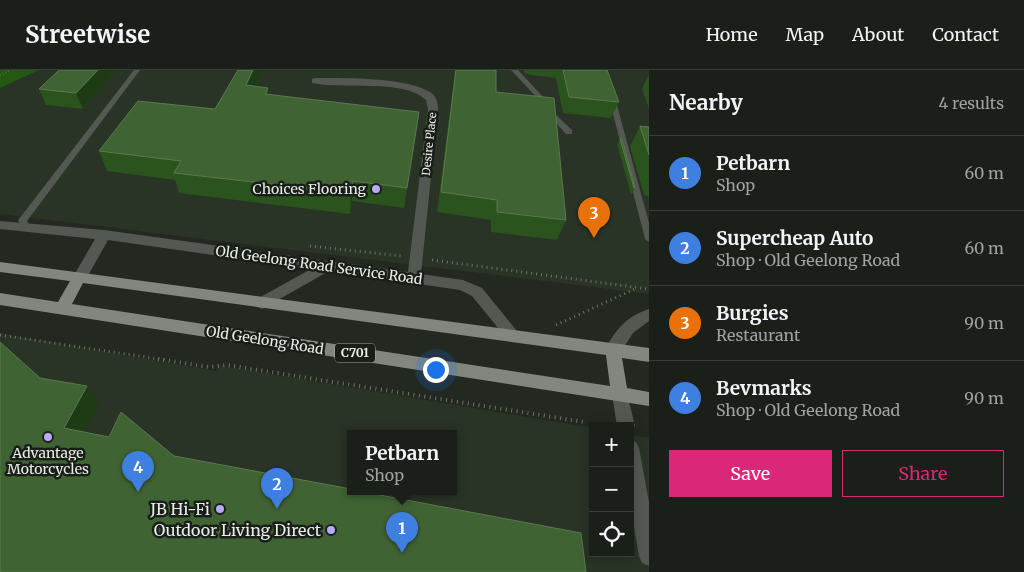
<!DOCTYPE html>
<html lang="en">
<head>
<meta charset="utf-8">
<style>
	body { margin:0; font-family:Merriweather,serif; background:#272c26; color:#f1f3f6 }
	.controls { position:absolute; right:15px; bottom:15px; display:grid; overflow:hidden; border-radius:0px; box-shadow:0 2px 12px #0003 }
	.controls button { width:45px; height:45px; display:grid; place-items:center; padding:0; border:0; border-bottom:1px solid #383d38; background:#1a1f19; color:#f1f3f6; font:25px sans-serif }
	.you { position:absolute; left:435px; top:299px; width:18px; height:18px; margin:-12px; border:4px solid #fff; border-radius:50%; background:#1a73e8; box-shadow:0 0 0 8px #1a73e833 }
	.badge { display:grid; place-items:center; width:32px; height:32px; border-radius:50%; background:#db2777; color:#fff; font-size:16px; font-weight:700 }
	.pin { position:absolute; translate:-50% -41px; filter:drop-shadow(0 1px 2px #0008) }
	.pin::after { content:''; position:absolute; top:26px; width:18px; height:15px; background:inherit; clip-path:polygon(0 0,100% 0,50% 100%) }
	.popup { position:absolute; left:347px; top:360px; width:110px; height:65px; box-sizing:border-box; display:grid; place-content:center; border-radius:0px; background:#1a1f19; filter:drop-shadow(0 1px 4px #0005); font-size:16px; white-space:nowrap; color:#9fa2a2 }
	.popup b { font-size:19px; color:#f1f3f6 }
	.popup::after { content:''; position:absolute; left:50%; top:100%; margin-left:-10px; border:10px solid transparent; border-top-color:#1a1f19 }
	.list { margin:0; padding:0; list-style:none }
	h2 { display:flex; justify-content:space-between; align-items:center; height:65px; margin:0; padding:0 20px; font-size:21px }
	h2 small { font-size:16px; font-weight:400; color:#9fa2a2 }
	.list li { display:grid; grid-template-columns:32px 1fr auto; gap:15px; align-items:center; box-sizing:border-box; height:75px; padding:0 20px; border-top:1px solid #383d38 }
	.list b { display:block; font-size:19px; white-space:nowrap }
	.list p { margin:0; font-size:16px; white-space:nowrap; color:#9fa2a2 }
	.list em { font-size:16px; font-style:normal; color:#9fa2a2 }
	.actions { display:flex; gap:10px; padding:15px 20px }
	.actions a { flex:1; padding:11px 0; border:1px solid #db2777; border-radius:0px; text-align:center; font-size:18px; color:#db2777 }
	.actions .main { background:#db2777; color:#fff }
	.icon { flex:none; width:28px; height:28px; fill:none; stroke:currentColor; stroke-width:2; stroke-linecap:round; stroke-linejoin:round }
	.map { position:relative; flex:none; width:649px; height:502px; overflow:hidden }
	header { display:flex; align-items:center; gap:30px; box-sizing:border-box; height:70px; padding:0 25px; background:#1a1f19; border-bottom:1px solid #383d38 }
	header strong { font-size:24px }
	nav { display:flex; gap:28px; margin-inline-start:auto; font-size:18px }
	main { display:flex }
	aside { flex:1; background:#1a1f19 }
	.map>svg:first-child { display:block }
	.built { fill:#293326; fill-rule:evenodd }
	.green { fill:#245912 }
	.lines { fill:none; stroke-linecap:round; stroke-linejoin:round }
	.path-far2 { stroke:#6d726b; stroke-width:2.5; stroke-dasharray:0.5 2.5; stroke-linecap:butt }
	.path-far1 { stroke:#6d726b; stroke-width:3; stroke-dasharray:1 4; stroke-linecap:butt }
	.path { stroke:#6d726b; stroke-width:4; stroke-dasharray:1 4.5; stroke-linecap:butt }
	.lane { fill:#545853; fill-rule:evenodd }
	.street { fill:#545853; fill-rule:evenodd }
	.primary { fill:#81877f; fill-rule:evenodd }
	.wall { fill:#2b531e }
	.shaded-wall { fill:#1f3b16 }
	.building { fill:#406334; stroke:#5a7950 }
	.poi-dot { fill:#b5acf8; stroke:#191f18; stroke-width:2 }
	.labels { text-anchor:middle; stroke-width:5; stroke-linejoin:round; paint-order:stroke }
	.far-street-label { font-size:11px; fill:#e9ede7; stroke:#191f18 }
	.shield { fill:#191f18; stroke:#abafa9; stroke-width:1 }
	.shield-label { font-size:12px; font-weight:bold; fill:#e9ede7 }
	.poi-label { font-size:14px; fill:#e9ede7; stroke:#191f18; text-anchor:end }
	.street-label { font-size:14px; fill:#e9ede7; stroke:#191f18 }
	.near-poi-label { font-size:16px; fill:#e9ede7; stroke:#191f18; text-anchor:end }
</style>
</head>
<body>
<header>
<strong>Streetwise</strong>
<nav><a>Home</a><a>Map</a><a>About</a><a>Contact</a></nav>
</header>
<main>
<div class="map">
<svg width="649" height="502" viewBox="0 0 649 502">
	<rect width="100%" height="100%" fill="#232921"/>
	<g class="built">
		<polygon points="0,0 649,0 649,224 0,144"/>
		<path d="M0 263 216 301 218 295 593 358V483H630V365L649 368V502H0ZM351 364H453V422H351Z"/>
	</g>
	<polygon class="green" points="0,0 39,0 0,18"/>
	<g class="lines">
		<polyline class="path-far2" points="0,5 11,0"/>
		<g class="path-far1">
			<polyline points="310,176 401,186"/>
			<polyline points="432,190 649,219"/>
			<polyline points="556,255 637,218"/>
			<polyline points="0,265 166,290"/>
		</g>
		<polyline class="path" points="158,289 209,297 227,295 584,352"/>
		<g class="lane">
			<polygon points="134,0 140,0 27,151 32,158 31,160 25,160 18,151 19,149"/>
			<polygon points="511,0 518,0 546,30 555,44 572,60 572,64 566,64 550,46 541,32"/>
			<polygon points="612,26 615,28 649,153 649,172 645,169 609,28"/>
		</g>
		<g class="street">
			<path d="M315 8C344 8 405 7 430 22 436 26 438 32 438 39L421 204 463 210 482 218 517 261 520 265 517 269 512 271 507 269 472 226 460 220 329 201 262 239 257 237 255 233 257 229 311 199 108 170 85 211 80 212 75 211 73 207 95 169 0 159V151L104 160 408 202 428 39 426 30C403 8 341 20 312 13V9Z"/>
			<path d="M649 239V251L633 263 619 285 613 286 607 285 605 280C615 260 627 246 649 239Z"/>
			<polygon points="620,317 626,319 635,356 630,362 630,356 617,356 612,324 614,319"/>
			<polygon points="630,370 636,372 639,378 649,432 649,496 642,493 639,486 630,434"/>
		</g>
		<path class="primary" d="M0 192 649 278V292L622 288 627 318 649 322V336L0 235V223L58 232 70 211 0 202ZM83 213 606 285 610 316 72 234Z"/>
	</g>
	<g class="wall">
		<polygon points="59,0 117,0 83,39 46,35 39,19"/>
		<polygon points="455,0 496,0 496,22 566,150 557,170 491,162 491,150 437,142"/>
		<polygon points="524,0 607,0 619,32 611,48 563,43 556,8 525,4"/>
		<polygon points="261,4 256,17 268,18 268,25 419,42 404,138 352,131 350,144 179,123 175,110 107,101 99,81 215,39"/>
		<polygon points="649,4 649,39 642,19"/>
		<polygon points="640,56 649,57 649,131 648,126 644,125 630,76"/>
		<polygon points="620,69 635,118 632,124 631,124 617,74"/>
	</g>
	<g class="shaded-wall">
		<polygon points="98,0 117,0 83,39 76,23"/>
		<polygon points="253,0 261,0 261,4 248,35 246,15"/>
		<polygon points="353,111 352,131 350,144 351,123"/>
		<polygon points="87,316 99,334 78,375 64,358"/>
	</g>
	<g class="building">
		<polygon points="59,0 98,0 76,23 39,19"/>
		<polygon points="238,0 253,0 246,15 268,18 265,24 419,42 407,118 353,111 351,123 174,103 181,91 99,81 138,31 215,39"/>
		<polygon points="456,0 496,0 496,22 554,28 566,150 497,142 497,130 441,122"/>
		<polygon points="563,0 607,0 619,32 569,27"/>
		<polygon points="640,56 649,57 649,85"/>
		<polygon points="620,69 622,69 635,118 634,118"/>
		<polygon points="0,272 40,308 87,316 64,358 109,367 121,342 174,386 351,419 351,422 364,422 581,463 586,502 0,502"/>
	</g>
	<g class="poi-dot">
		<circle cx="376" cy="119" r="5"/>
		<circle cx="48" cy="367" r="5"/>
		<circle cx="220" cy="439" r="5"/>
		<circle cx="331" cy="460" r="5"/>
	</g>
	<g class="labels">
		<g class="far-street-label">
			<text transform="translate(429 74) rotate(-84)" y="4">Desire Place</text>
		</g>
		<rect class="shield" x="335" y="273.5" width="40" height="19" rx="4"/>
		<g class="shield-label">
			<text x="355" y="287">C701</text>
		</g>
		<g class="poi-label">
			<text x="366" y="124">Choices Flooring</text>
			<text x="48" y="388" text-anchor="middle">Advantage<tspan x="48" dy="16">Motorcycles</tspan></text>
		</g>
		<g class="street-label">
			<text transform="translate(319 195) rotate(8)" y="5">Old Geelong Road Service Road</text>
			<text transform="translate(265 270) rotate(9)" y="5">Old Geelong Road</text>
		</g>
		<g class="near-poi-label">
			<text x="210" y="445">JB Hi-Fi</text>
			<text x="321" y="466">Outdoor Living Direct</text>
		</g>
	</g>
</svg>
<div class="controls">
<button>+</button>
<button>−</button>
<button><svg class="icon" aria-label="locate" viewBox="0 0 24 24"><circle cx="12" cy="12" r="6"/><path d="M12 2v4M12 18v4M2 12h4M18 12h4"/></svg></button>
</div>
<div class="you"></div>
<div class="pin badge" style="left:402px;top:483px;background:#3f7fe0">1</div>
<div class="popup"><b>Petbarn</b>Shop</div>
<div class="pin badge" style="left:277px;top:439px;background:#3f7fe0">2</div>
<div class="pin badge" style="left:594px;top:168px;background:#e8710a">3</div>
<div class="pin badge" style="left:138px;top:422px;background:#3f7fe0">4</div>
</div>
<aside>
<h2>Nearby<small>4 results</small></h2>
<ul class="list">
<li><span class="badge" style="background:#3f7fe0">1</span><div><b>Petbarn</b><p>Shop</p></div><em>60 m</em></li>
<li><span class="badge" style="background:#3f7fe0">2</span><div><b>Supercheap Auto</b><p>Shop · Old Geelong Road</p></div><em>60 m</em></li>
<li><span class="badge" style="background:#e8710a">3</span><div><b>Burgies</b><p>Restaurant</p></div><em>90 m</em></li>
<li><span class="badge" style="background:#3f7fe0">4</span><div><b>Bevmarks</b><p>Shop · Old Geelong Road</p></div><em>90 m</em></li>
</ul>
<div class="actions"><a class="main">Save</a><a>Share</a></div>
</aside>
</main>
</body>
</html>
